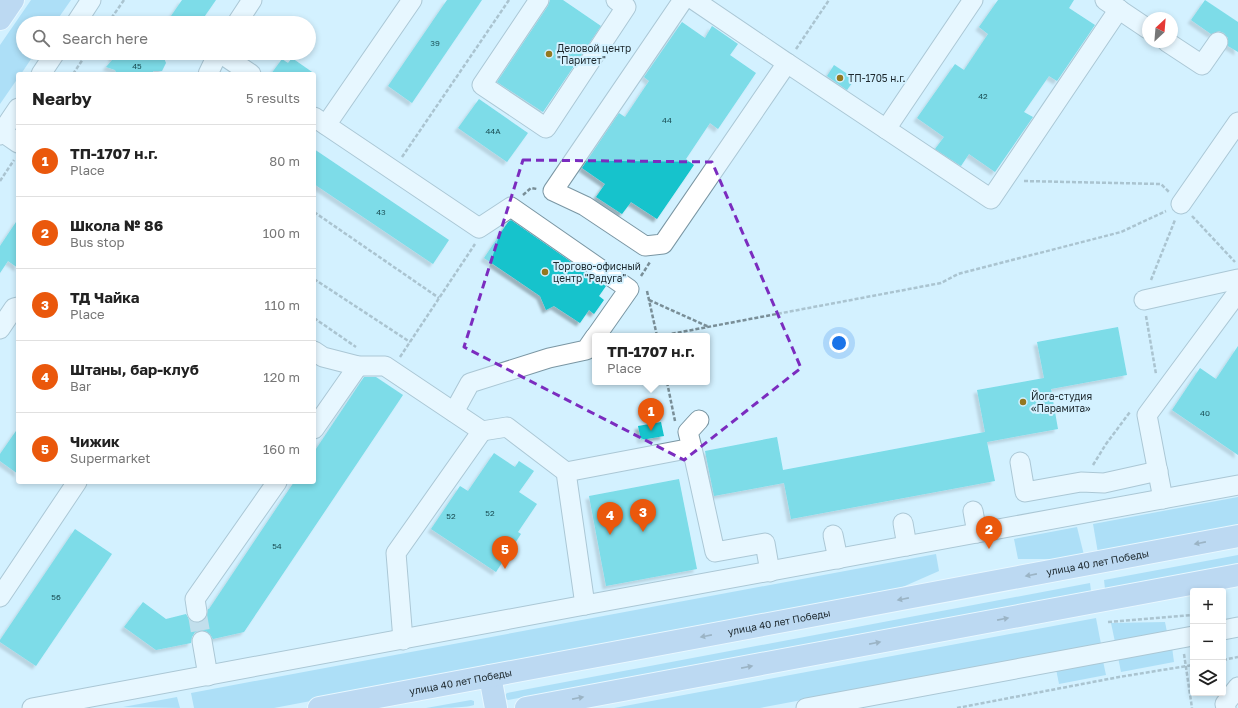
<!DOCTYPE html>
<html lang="en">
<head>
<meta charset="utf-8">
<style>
	body { margin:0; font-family:"Golos Text",sans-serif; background:#f2f2f2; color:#222 }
	.controls { position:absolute; right:12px; bottom:12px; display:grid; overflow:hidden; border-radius:4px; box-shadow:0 2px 6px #0003 }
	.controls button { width:36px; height:36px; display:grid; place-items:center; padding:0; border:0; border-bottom:1px solid #e0e0e0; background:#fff; color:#222; font:20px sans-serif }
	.compass { position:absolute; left:1142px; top:12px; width:36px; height:36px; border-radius:50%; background:#fff; box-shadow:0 2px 6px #0003; rotate:26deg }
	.you { position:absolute; left:839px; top:343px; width:14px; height:14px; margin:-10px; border:3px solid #fff; border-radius:50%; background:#1a73e8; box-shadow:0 0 0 6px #1a73e833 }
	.badge { display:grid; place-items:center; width:26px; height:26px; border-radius:50%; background:#ea580c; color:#fff; font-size:13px; font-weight:700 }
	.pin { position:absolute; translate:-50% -33px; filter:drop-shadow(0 1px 2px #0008) }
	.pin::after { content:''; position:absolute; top:21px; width:14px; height:12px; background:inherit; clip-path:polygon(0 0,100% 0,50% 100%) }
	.popup { position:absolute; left:592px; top:333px; width:118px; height:52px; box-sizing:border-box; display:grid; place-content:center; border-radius:4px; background:#fff; filter:drop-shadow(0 1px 3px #0005); font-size:13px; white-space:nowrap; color:#767676 }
	.popup b { font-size:15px; color:#222 }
	.popup::after { content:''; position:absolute; left:50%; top:100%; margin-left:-8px; border:8px solid transparent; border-top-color:#fff }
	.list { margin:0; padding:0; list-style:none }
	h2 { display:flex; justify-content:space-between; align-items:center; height:52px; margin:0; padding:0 16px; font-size:17px }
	h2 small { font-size:13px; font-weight:400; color:#767676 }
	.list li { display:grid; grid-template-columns:26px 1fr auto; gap:12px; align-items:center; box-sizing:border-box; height:72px; padding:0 16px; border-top:1px solid #e0e0e0 }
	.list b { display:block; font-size:15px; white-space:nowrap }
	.list p { margin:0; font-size:13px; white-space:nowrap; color:#767676 }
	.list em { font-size:13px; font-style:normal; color:#767676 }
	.icon { flex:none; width:22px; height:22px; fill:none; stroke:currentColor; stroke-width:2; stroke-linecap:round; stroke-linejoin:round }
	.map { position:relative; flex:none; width:1238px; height:708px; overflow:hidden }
	.search { position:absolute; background:#fff; box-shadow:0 2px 6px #0003; left:16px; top:16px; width:300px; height:44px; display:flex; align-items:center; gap:10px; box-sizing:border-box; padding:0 14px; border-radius:22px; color:#767676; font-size:15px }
	.panel { position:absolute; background:#fff; box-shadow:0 2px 6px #0003; left:16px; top:72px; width:300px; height:412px; border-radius:4px }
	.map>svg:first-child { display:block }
	.green { fill:#7fcbed }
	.building { fill:#12c3cc; filter:url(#shadow) }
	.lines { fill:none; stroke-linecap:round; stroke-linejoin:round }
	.minor-tunnel { stroke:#aec9d5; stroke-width:19; stroke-dasharray:19 10; stroke-linecap:butt }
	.minor-casing { stroke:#7a96a3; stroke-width:21 }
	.major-casing { stroke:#fff; stroke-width:24 }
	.path { stroke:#798e97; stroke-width:2.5; stroke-dasharray:4 2; stroke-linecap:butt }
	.minor { stroke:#fff; stroke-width:19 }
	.major { stroke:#9fbce3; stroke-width:22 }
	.oneway { fill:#576a7e }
	.marked { fill:none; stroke:#7b2cbf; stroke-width:3; stroke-dasharray:8 5; stroke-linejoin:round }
	.poi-dot { fill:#94781f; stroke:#d3f1ff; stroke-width:1.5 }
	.labels { text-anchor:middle; stroke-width:4; stroke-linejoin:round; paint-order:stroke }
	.number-label { font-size:8px; fill:#1a4e54 }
	.poi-label { font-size:10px; fill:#1c272c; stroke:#d3f1ff; text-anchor:start }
	.street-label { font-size:10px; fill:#1c272c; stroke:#d3f1ff }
</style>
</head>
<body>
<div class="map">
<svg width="1238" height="708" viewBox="0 0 1238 708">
	<defs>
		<filter id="shadow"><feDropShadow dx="-3.5" dy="3.5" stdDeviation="1" flood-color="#0004"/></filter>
	</defs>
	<rect width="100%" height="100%" fill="#d3f1ff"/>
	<g class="green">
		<polygon points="31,0 71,0 55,23 23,23 23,53 35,53 21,74 18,74 18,78 0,104 0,45"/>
		<polygon points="1238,497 1238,527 1098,553 1093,524"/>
		<polygon points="1077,527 1084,555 1063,559 1018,559 1014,539"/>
		<polygon points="936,554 939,571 898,589 274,708 194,708 191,693"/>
		<polygon points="1238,555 1238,564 1105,589 1104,580"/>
		<polygon points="1090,583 1091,591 508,700 504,698 504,696 507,693"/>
		<polygon points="1096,618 1101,644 760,708 614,708"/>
		<polygon points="1165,622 1167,632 1115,642 1111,623"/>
		<polygon points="1172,647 1174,662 1121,672 1118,657"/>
		<polygon points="1103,661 1106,675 1059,684 1056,669"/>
		<polygon points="177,697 180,708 123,707"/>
		<path d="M471 700 474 701V705C466 708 437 708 426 708Z"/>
	</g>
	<g class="building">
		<polygon points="182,0 216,0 200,23 182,23 171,16"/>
		<polygon points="447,0 482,0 412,103 388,86"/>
		<polygon points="550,0 563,0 601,26 543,112 497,82 548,6"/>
		<polygon points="998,0 1074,0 1069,8 1095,25 1057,81 1049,76 1024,112 1033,117 995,172 969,154 961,166 935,149 944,137 917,118 955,64 964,70 988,34 979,27"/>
		<polygon points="1205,0 1238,22 1238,52 1228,46 1228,38 1224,33 1219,31 1211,34 1191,20"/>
		<polygon points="682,22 705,38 712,26 738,44 730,55 756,73 718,129 710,123 686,159 694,165 657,219 631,202 622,214 596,197 605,184 582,168 619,113 625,117 649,81 644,77"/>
		<polygon points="111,53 162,53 166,63 162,71 153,71 154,74 117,74 115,70 106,67 113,59"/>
		<polygon points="292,58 315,74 271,74 282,59 288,63"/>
		<polygon points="834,65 855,79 847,90 827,76"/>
		<polygon points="479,99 528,133 507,162 458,128"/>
		<polygon points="314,149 449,240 433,264 314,184"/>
		<polygon points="18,219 18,268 8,261 0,273 0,246"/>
		<polygon points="511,220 606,286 599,296 604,300 594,314 589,310 580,323 554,306 546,310 540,296 484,258 508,222"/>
		<polygon points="1118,327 1127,375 1051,389 1058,429 987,442 995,481 791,519 784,483 714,496 705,451 777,437 783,470 985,432 977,390 1044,378 1037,342"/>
		<polygon points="1238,346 1238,455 1172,410 1200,368 1216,379"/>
		<polygon points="364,377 376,377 403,395 244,632 213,639 210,634 206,631 200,630 195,632 192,637 191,643 156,650 124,627 143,602 166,619 186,614 189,619 193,622 199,623 204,620 207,616 208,609 209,609 294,482 314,482 314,452"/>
		<polygon points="661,422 664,436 641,440 638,426"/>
		<polygon points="18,428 18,474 0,461 0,454"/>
		<polygon points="494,453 515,467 519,461 534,471 519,492 537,504 518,532 521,534 496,572 431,529 460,486 468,491"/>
		<polygon points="679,479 697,569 606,586 589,496"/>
		<polygon points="75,529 112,554 36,666 0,642 0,640"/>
	</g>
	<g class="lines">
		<polyline class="minor-tunnel" points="197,612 202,641"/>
		<g class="minor-casing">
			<g id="minor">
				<polyline points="539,0 482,85 546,128 626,7 616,0"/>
				<polyline points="683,0 553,191 585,206 645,246 663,244 787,63 694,0"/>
				<polyline points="1105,0 1148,29"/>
				<polyline points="76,23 91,0"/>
				<polyline points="237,23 252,0"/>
				<polyline points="1167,42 1202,65 1218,42"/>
				<polyline points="220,53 251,74"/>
				<polyline points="787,63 991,199 1119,9"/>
				<polyline points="41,74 55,53"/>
				<polyline points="208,74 218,53"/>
				<polyline points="314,117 479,228 511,207 629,289 596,336"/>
				<polyline points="326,125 412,0"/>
				<polyline points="886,129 973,0"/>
				<polyline points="2,132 18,143"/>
				<polyline points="0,135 18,108"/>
				<polyline points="1181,204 1238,122"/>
				<polyline points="1144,300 1238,279"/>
				<polyline points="0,329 14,308 18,307"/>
				<polyline points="314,351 323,357 358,366 385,366 482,431 507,427 566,472 585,605"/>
				<polyline points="454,412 470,383 549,358 586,350 595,337"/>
				<polyline points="314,429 358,366"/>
				<polyline points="692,448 715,552 765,543 770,572"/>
				<polyline points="1020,462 1025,492 1081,482 1104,483 1158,471"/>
				<polyline points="566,472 692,448 688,432 699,420"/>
				<polyline points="1163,499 1147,415 1238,292"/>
				<polyline points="973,511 977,533"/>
				<polyline points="903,523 907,546"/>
				<polyline points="833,535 838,559"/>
				<polyline points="0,597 77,482"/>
				<polyline points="197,612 195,599 277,482"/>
				<polyline points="1223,630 1238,627"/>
				<polyline points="403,640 396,553 482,431"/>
				<polyline points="202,641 208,676"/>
				<polyline points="32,708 585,605 1238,485"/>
				<polyline points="806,708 1193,636"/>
				<polyline points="1226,708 1225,704 1238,687"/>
			</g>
		</g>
		<g class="major-casing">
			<g id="major">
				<polyline points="0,19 13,0"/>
				<polyline points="490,676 496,708"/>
				<path id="s1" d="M319 708 1238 536"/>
				<polyline points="526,708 1238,575"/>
			</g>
		</g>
		<g class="path">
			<polyline points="108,23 124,0"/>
			<polyline points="796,49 829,0"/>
			<polyline points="73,74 87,53"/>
			<polyline points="402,157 509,0"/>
			<polyline points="0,181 14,160"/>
			<polyline points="1024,181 1161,184 1169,192"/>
			<polyline points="523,195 531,188 537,189"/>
			<polyline points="314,212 439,298"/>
			<polyline points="1192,216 1235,262"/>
			<polyline points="641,276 650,262"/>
			<polyline points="314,279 410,342"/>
			<polyline points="1151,280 1175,220"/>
			<polyline points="647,291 657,336"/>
			<polyline points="649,300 709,327"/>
			<polyline points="1146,316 1156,374"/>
			<polyline points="314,318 356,347"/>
			<polyline points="660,336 941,283 958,274 1121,232 1166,211"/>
			<polyline points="400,357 475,244"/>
			<polyline points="667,382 675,421"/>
			<polyline points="1093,465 1106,444 1130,412"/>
			<polyline points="1108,622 1193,615"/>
			<polyline points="1184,654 1192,708"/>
			<polyline points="1223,660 1238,657"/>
			<polyline points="957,708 1119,677 1193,665"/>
		</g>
		<use href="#minor" class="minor"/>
		<use href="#major" class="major"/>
	</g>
	<defs><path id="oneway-solid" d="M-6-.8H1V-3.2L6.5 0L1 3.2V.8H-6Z"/></defs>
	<g class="oneway">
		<use href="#oneway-solid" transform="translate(1200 543) rotate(169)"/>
		<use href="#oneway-solid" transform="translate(1031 575) rotate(169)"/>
		<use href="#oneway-solid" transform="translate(903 599) rotate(169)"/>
		<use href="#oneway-solid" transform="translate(1003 619) rotate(-11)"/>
		<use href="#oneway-solid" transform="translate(706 636) rotate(169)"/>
		<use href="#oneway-solid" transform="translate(875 643) rotate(-11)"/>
		<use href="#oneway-solid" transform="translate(747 667) rotate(-11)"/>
		<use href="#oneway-solid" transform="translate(578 698) rotate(-11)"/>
	</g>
	<path d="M0 0H1238V708H0ZM523 160 712 162 801 368 684 460 464 347Z" fill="#d3f1ff" fill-opacity=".55" fill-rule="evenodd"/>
	<path class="marked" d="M523 160 712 162 801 368 684 460 464 347Z"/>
	<g class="poi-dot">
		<circle cx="549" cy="54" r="4"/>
		<circle cx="840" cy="78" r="4"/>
		<circle cx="545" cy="272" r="4"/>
		<circle cx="1023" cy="402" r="4"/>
	</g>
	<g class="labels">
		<g class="number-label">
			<text x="435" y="46">39</text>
			<text x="137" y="69">45</text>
			<text x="983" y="99">42</text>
			<text x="667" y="123">44</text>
			<text x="493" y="134">44А</text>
			<text x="381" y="215">43</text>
			<text x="1205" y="416">40</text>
			<text x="490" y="516">52</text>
			<text x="451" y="519">52</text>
			<text x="277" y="549">54</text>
			<text x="56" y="600">56</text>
		</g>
		<g class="poi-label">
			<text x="557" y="52">Деловой центр<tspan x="557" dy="12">"Паритет"</tspan></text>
			<text x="848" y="82">ТП-1705 н.г.</text>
			<text x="553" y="270">Торгово-офисный<tspan x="553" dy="12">центр "Радуга"</tspan></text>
			<text x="1031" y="400">Йога-студия<tspan x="1031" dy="12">«Парамита»</tspan></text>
		</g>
		<g class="street-label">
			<text dy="4" stroke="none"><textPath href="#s1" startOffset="792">улица 40 лет Победы</textPath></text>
			<text dy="4" stroke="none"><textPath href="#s1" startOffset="468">улица 40 лет Победы</textPath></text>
			<text dy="4" stroke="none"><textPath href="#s1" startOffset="144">улица 40 лет Победы</textPath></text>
		</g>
	</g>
</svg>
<div class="controls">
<button>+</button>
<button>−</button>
<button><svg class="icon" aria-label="layers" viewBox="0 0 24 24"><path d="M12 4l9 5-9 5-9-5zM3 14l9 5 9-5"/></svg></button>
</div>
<svg class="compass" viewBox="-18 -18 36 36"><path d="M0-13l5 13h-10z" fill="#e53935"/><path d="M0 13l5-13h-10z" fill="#767676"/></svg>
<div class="you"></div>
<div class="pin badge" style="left:651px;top:431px">1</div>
<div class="popup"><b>ТП-1707 н.г.</b>Place</div>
<div class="pin badge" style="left:989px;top:549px">2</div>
<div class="pin badge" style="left:643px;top:532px">3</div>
<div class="pin badge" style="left:610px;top:535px">4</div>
<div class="pin badge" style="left:505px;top:569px">5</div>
<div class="search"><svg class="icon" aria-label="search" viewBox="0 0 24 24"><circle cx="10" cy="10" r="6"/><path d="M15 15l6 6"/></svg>Search here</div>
<section class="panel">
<h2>Nearby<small>5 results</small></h2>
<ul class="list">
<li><span class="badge">1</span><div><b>ТП-1707 н.г.</b><p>Place</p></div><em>80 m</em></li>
<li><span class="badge">2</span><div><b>Школа № 86</b><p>Bus stop</p></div><em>100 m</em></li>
<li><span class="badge">3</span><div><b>ТД Чайка</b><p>Place</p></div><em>110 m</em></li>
<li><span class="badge">4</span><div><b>Штаны, бар-клуб</b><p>Bar</p></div><em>120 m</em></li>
<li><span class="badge">5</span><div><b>Чижик</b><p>Supermarket</p></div><em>160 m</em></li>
</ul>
</section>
</div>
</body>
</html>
